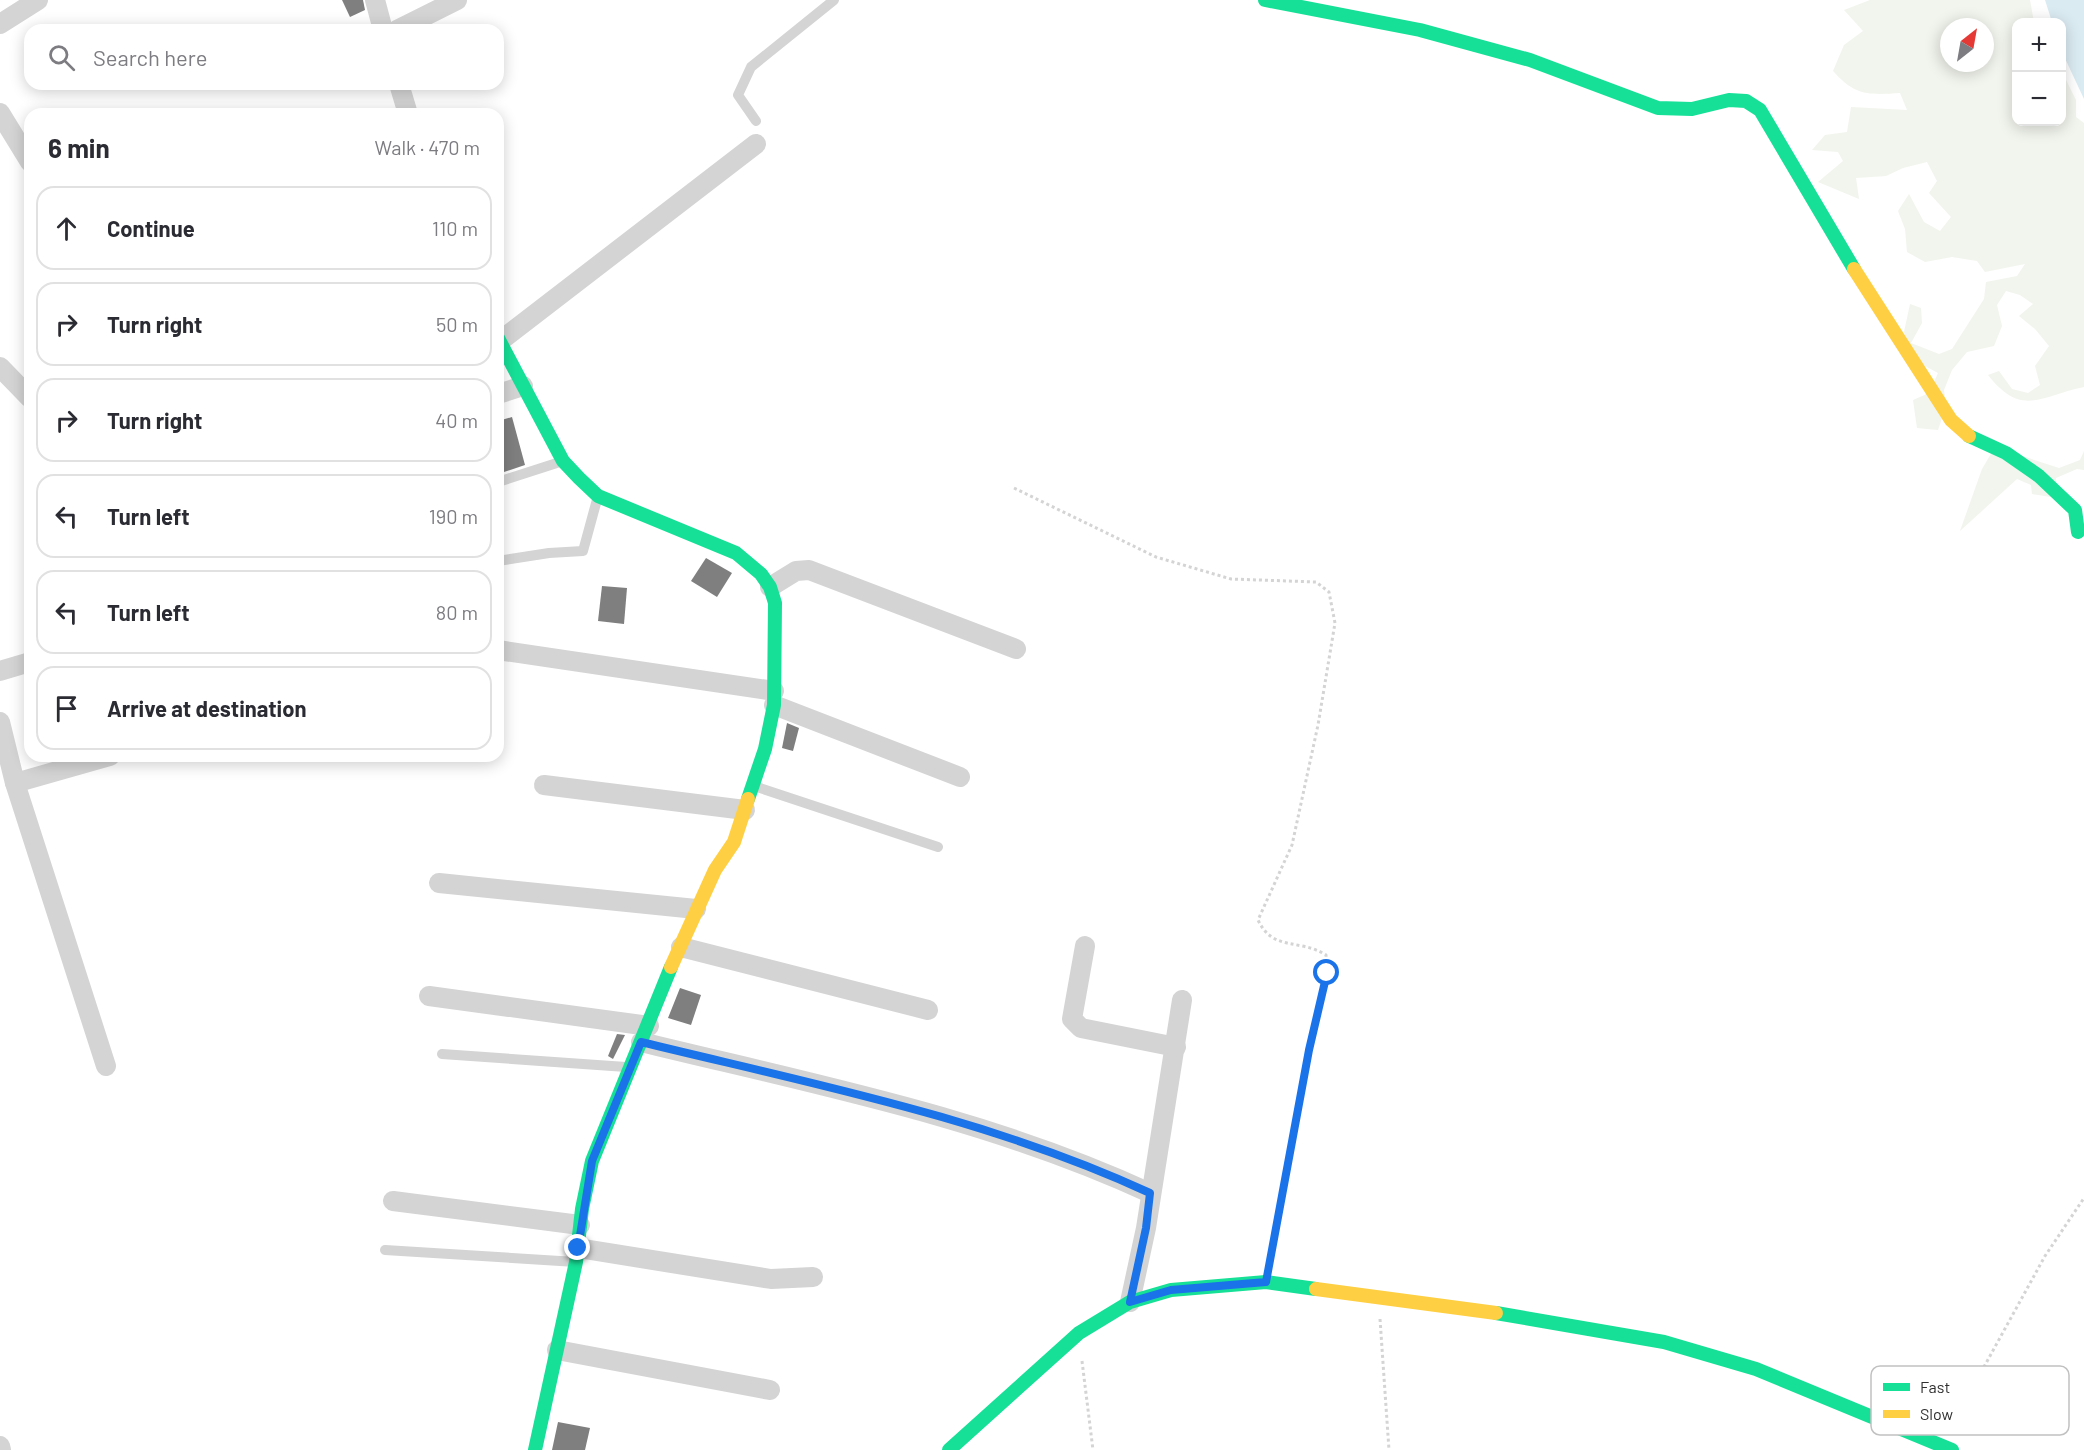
<!DOCTYPE html>
<html lang="en">
<head>
<meta charset="utf-8">
<style>
	body { margin:0; font-family:Barlow,sans-serif; background:#f2f2f3; color:#2b2b33 }
	.controls { position:absolute; right:18px; top:18px; display:grid; overflow:hidden; border-radius:12px; box-shadow:0 3px 15px #0003 }
	.controls button { width:54px; height:54px; display:grid; place-items:center; padding:0; border:0; border-bottom:2px solid #e1e1e2; background:#fff; color:#2b2b33; font:30px sans-serif }
	.compass { position:absolute; left:1940px; top:18px; width:54px; height:54px; border-radius:50%; background:#fff; box-shadow:0 3px 15px #0003; rotate:31deg }
	.stop { position:absolute; width:18px; height:18px; margin:-14px; border:4px solid #1a73e8; border-radius:50%; background:#fff }
	.stop.end { background:#1a73e8; border-color:#fff; box-shadow:0 2px 6px #0008 }
	.list { margin:0; padding:0; list-style:none }
	h2 { display:flex; justify-content:space-between; align-items:center; height:78px; margin:0; padding:0 24px; font-size:26px }
	h2 small { font-size:20px; font-weight:400; color:#7c7c81 }
	.list li { display:grid; grid-template-columns:39px 1fr auto; gap:18px; align-items:center; box-sizing:border-box; height:84px; margin:0 12px 12px; padding:0 12px; border:2px solid #e1e1e2; border-radius:18px }
	.list b { display:block; font-size:22px; white-space:nowrap }
	.list em { font-size:20px; font-style:normal; color:#7c7c81 }
	.icon { flex:none; width:33px; height:33px; fill:none; stroke:currentColor; stroke-width:2; stroke-linecap:round; stroke-linejoin:round }
	.map { position:relative; flex:none; width:2084px; height:1450px; overflow:hidden }
	.search { position:absolute; background:#fff; box-shadow:0 3px 15px #0003; left:24px; top:24px; width:480px; height:66px; display:flex; align-items:center; gap:15px; box-sizing:border-box; padding:0 21px; border-radius:18px; color:#7c7c81; font-size:22px }
	.panel { position:absolute; background:#fff; box-shadow:0 3px 15px #0003; left:24px; top:108px; width:480px; height:654px; border-radius:18px }
	.map>svg:first-child { display:block }
	.green { fill:#f2f5ed; fill-rule:evenodd }
	.water { fill:#dbebf2 }
	.building { fill:#7f7f7f }
	.lines { fill:none; stroke-linecap:round; stroke-linejoin:round }
	.path { stroke:#d4d4d4; stroke-width:3; stroke-dasharray:3 3; stroke-linecap:butt }
	.lane { stroke:#d4d4d4; stroke-width:10 }
	.street { stroke:#d4d4d4; stroke-width:20 }
	.fast { stroke:#16e098; stroke-width:14 }
	.slow { stroke:#ffcf43; stroke-width:14 }
	.route { stroke:#1a73e8; stroke-width:8 }
	.key { fill:#fff; stroke:#c1c1c1; stroke-width:1.5 }
	.key-label { font-size:16px; fill:#303030 }
</style>
</head>
<body>
<div class="map">
<svg width="2084" height="1450" viewBox="0 0 2084 1450">
	<rect width="100%" height="100%" fill="#fff"/>
	<g class="green">
		<path d="M1870 0H2030L2034 22H2016V122H2062V72L2076 100V117L2084 123V387C2040 396 2022 418 1988 375L1999 371 2012 389 2028 393 2040 385 2035 366 2049 346 2035 329 2019 316 2033 304 2020 295 2006 291 1997 305 2002 326 1994 346 1967 352 1952 370 1944 390 1946 406 1938 430 1917 428 1913 400 1929 393 1938 373 1914 360 1904 332 1910 304 1921 308 1922 323 1911 343 1939 354 1952 349 1984 299 1986 282 2017 276 2025 264 1985 272 1977 261 1952 257 1925 262 1907 252 1905 229 1898 211 1909 194 1924 222 1940 231 1951 217 1929 193 1937 181 1927 162 1903 168 1886 176 1856 178 1859 199 1818 182 1843 161 1838 152 1812 150 1825 135 1847 132 1851 107 1907 110 1900 93C1869 95 1855 96 1833 71L1844 45 1863 31 1844 10ZM1949 27H1985V63H1949Z"/>
		<polygon points="1995,447 2059,468 2080,460 2084,451 2084,470 2077,469 2056,478 2057,498 2032,494 2031,485 2017,479 1960,531 1982,469"/>
	</g>
	<polygon class="water" points="2045,0 2084,0 2084,99 2062,52 2062,22 2052,22"/>
	<g class="building">
		<polygon points="342,0 363,0 365,10 350,17"/>
		<polygon points="512,417 525,465 498,474 498,421"/>
		<polygon points="706,558 732,573 717,597 691,581"/>
		<polygon points="602,586 627,588 624,624 598,621"/>
		<polygon points="787,723 799,728 793,751 782,748"/>
		<polygon points="680,988 701,995 691,1025 668,1018"/>
		<polygon points="617,1034 625,1035 613,1059 608,1056"/>
		<polygon points="558,1422 590,1428 585,1450 552,1450"/>
	</g>
	<g class="lines">
		<g class="path">
			<path d="M1014 488 1156 557 1231 579 1316 582 1329 592 1335 623 1318 725 1292 845 1258 920C1273 952 1299 938 1326 955L1327 973 1309 1050 1270 1260"/>
			<polyline points="1380,1319 1389,1450"/>
			<polyline points="1082,1361 1093,1450"/>
			<polyline points="1952,1425 2045,1256 2084,1198"/>
		</g>
		<g class="lane">
			<polyline points="756,121 738,95 751,67 834,0"/>
			<polyline points="498,482 563,461"/>
			<polyline points="498,561 549,553 583,551 598,496"/>
			<polyline points="754,786 938,847"/>
			<polyline points="442,1054 626,1067"/>
			<polyline points="385,1250 576,1262"/>
		</g>
		<g class="street">
			<polyline points="375,0 383,30"/>
			<polyline points="0,24 38,0"/>
			<polyline points="397,30 457,0"/>
			<polyline points="399,84 408,114"/>
			<polyline points="0,113 30,162"/>
			<polyline points="500,341 756,144"/>
			<polyline points="0,367 30,398"/>
			<polyline points="498,394 523,386"/>
			<polyline points="770,587 796,571 809,570 1016,649"/>
			<polyline points="498,650 774,691"/>
			<polyline points="0,671 30,662"/>
			<polyline points="774,705 960,777"/>
			<polyline points="0,722 15,783 106,1066"/>
			<polyline points="15,783 110,756"/>
			<polyline points="544,785 745,810"/>
			<polyline points="439,883 696,909"/>
			<polyline points="1085,946 1072,1019 1081,1028 1176,1047"/>
			<polyline points="681,947 928,1010"/>
			<polyline points="429,996 649,1026"/>
			<path d="M641 1042C813 1084 988 1118 1150 1193"/>
			<polyline points="393,1201 580,1225"/>
			<polyline points="578,1248 771,1279 813,1277"/>
			<polyline points="1130,1302 1146,1228 1182,1000"/>
			<polyline points="557,1350 770,1390"/>
			<polyline points="0,1446 1,1450"/>
		</g>
		<g class="fast">
			<polyline points="1265,0 1420,30 1530,60 1658,108 1692,109 1729,100 1746,101 1760,110 1854,269"/>
			<polyline points="498,338 563,461 579,478 598,496 736,553 761,574 770,587 775,603 774,705 765,749 748,799"/>
			<polyline points="1969,436 2006,453 2039,476 2075,510 2078,532"/>
			<polyline points="1496,1313 1664,1342 1756,1369 1952,1450"/>
			<polyline points="535,1450 576,1262 582,1209 592,1161 671,967"/>
			<polyline points="949,1450 1079,1333 1130,1302 1171,1290 1266,1282 1316,1289"/>
		</g>
		<g class="slow">
			<polyline points="1854,269 1951,420 1969,436"/>
			<polyline points="671,967 715,870 734,842 748,799"/>
			<polyline points="1316,1289 1496,1313"/>
		</g>
	</g>
	<g class="lines">
		<path class="route" d="M578 1248 592 1161 641 1042C813 1084 988 1118 1150 1193L1146 1228 1130 1302 1171 1290 1266 1282 1309 1050 1327 973"/>
	</g>
	<rect x="1871" y="1366" width="198" height="69" rx="9" class="key"/>
	<rect x="1883" y="1383" width="27" height="8" fill="#16e098"/>
	<rect x="1883" y="1410" width="27" height="8" fill="#ffcf43"/>
	<g class="key-label">
		<text x="1920" y="1393">Fast</text>
		<text x="1920" y="1420">Slow</text>
	</g>
</svg>
<div class="controls">
<button>+</button>
<button>−</button>
</div>
<svg class="compass" viewBox="-18 -18 36 36"><path d="M0-13l5 13h-10z" fill="#e53935"/><path d="M0 13l5-13h-10z" fill="#7c7c81"/></svg>
<div class="stop" style="left:1327px;top:973px"></div>
<div class="stop end" style="left:578px;top:1248px"></div>
<div class="search"><svg class="icon" aria-label="search" viewBox="0 0 24 24"><circle cx="10" cy="10" r="6"/><path d="M15 15l6 6"/></svg>Search here</div>
<section class="panel">
<h2>6 min<small>Walk · 470 m</small></h2>
<ul class="list">
<li><svg class="icon" aria-label="ahead" viewBox="0 0 24 24"><path d="M12 20V5M6 11l6-6 6 6"/></svg><div><b>Continue</b></div><em>110 m</em></li>
<li><svg class="icon" aria-label="right" viewBox="0 0 24 24"><path d="M7 20v-9h11M14 6l5 5-5 5"/></svg><div><b>Turn right</b></div><em>50 m</em></li>
<li><svg class="icon" aria-label="right" viewBox="0 0 24 24"><path d="M7 20v-9h11M14 6l5 5-5 5"/></svg><div><b>Turn right</b></div><em>40 m</em></li>
<li><svg class="icon" aria-label="left" viewBox="0 0 24 24"><path d="M17 20v-9H6M10 6l-5 5 5 5"/></svg><div><b>Turn left</b></div><em>190 m</em></li>
<li><svg class="icon" aria-label="left" viewBox="0 0 24 24"><path d="M17 20v-9H6M10 6l-5 5 5 5"/></svg><div><b>Turn left</b></div><em>80 m</em></li>
<li><svg class="icon" aria-label="arrive" viewBox="0 0 24 24"><path d="M6 21V4h12l-3 4 3 4H6"/></svg><div><b>Arrive at destination</b></div></li>
</ul>
</section>
</div>
</body>
</html>
